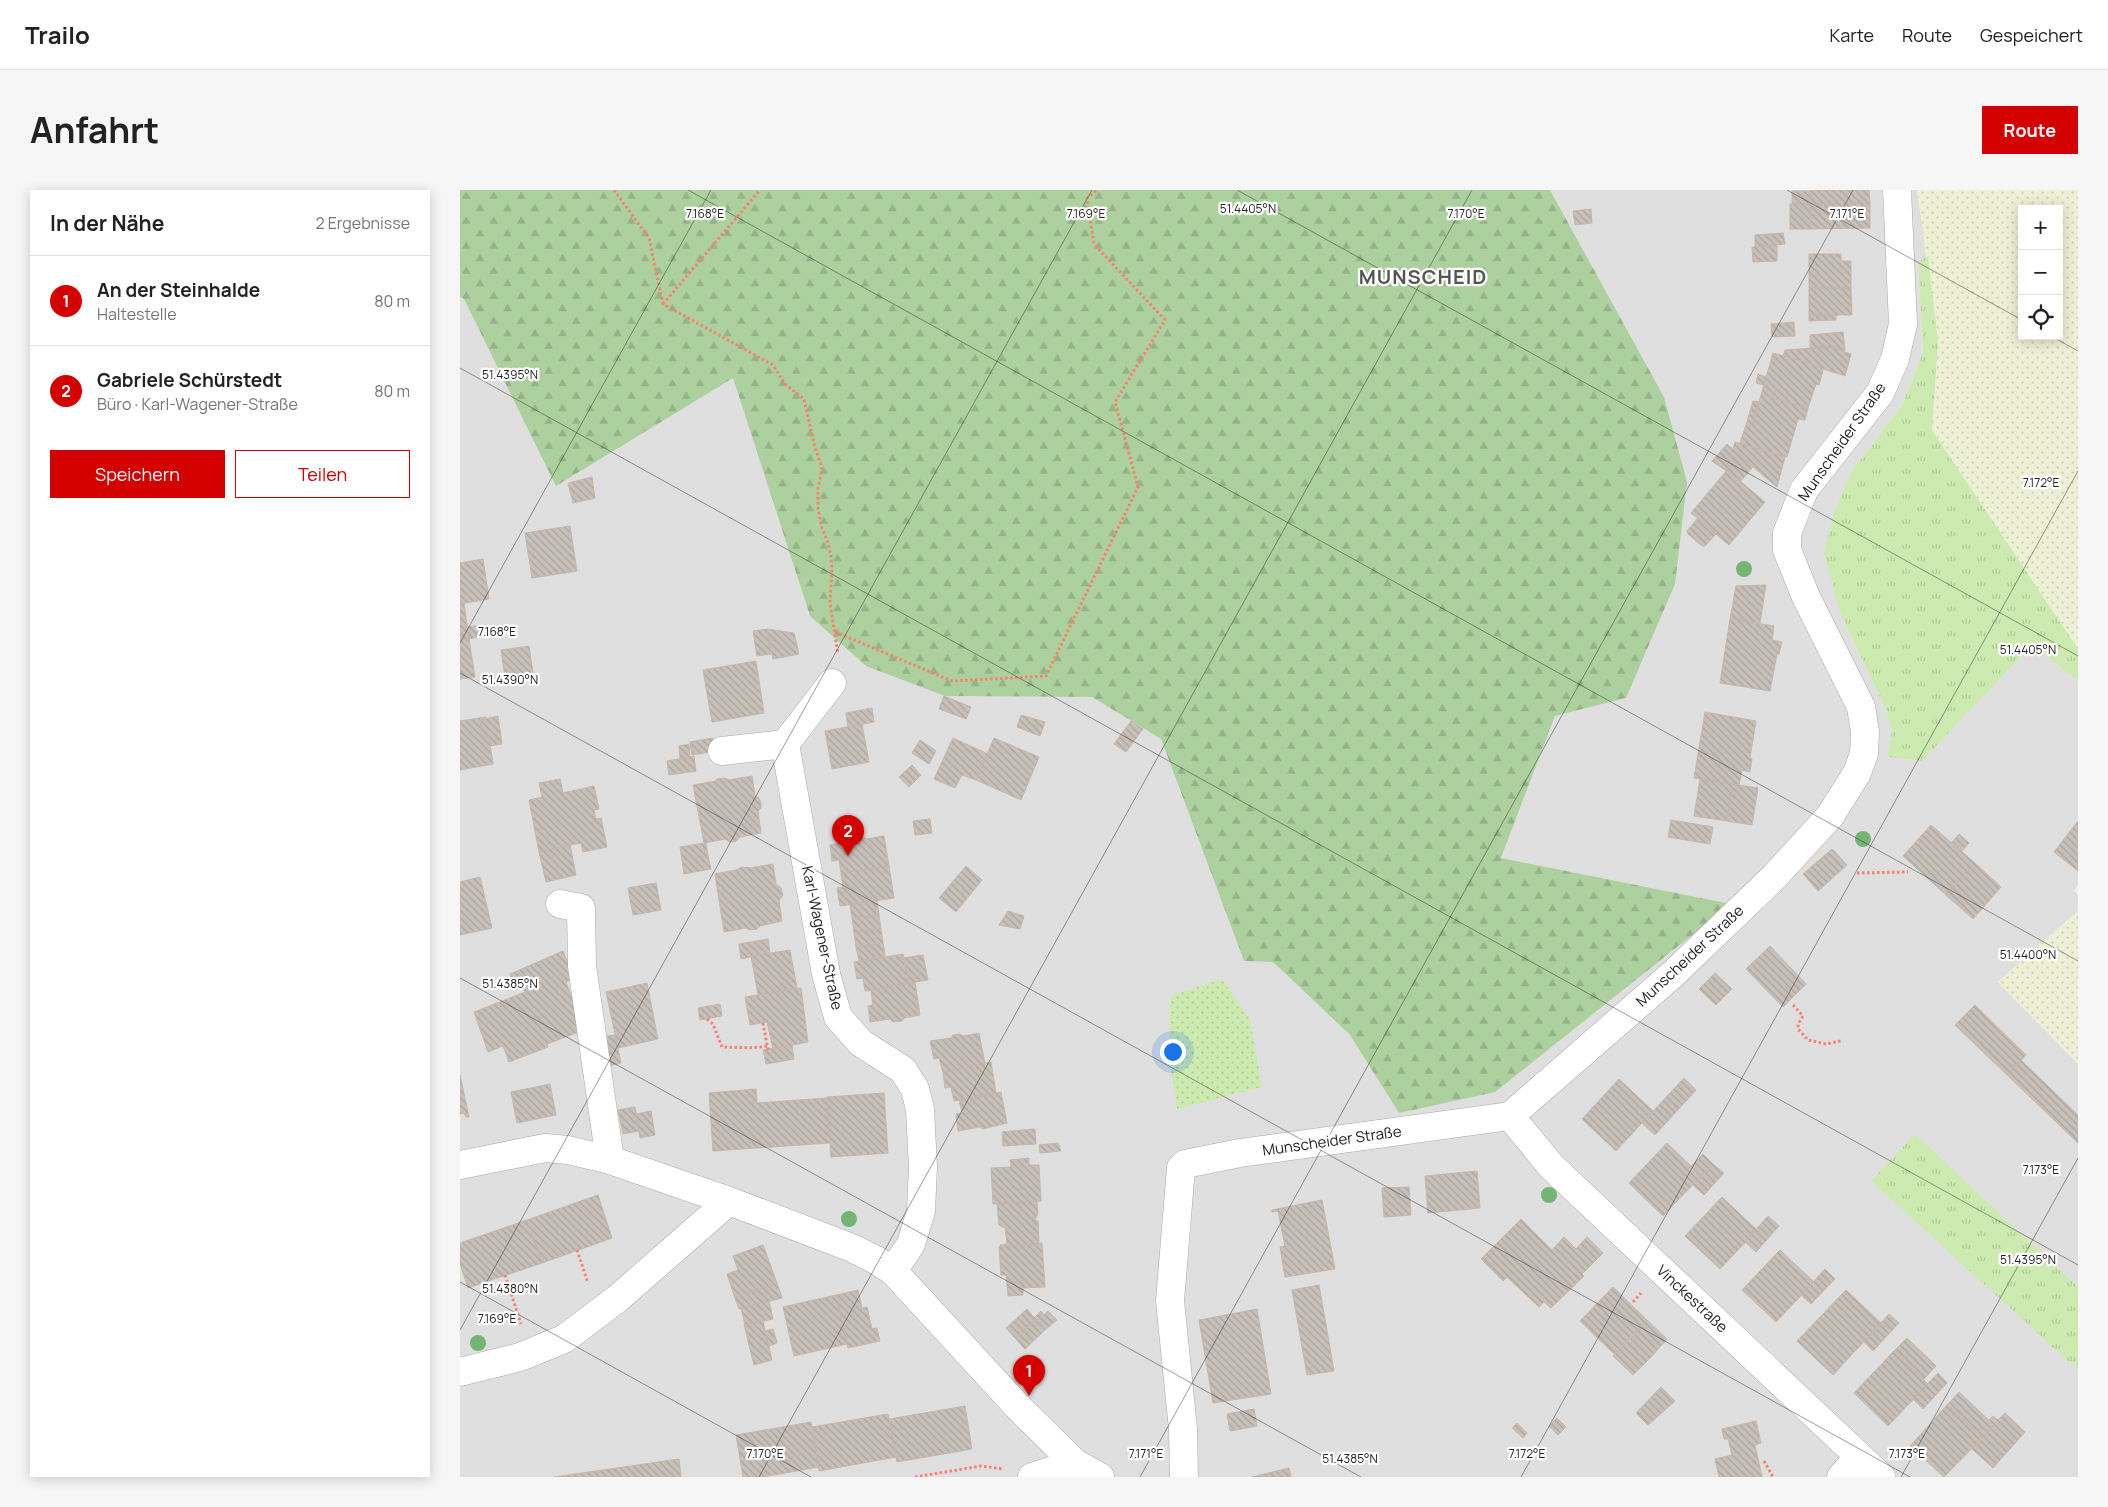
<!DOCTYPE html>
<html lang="de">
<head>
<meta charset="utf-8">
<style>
	body { margin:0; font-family:Manrope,sans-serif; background:#f6f6f6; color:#222 }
	.controls { position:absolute; right:15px; top:15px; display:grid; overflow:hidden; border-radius:0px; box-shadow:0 2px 12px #0003 }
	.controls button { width:45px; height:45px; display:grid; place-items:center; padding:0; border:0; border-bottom:1px solid #e0e0e0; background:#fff; color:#222; font:25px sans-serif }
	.you { position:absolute; left:712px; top:861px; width:18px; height:18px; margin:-12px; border:4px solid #fff; border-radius:50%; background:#1a73e8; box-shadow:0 0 0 8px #1a73e833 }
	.badge { display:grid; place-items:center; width:32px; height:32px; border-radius:50%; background:#d40000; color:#fff; font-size:16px; font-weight:700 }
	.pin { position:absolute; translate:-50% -41px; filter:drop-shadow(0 1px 2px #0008) }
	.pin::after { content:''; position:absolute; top:26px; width:18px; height:15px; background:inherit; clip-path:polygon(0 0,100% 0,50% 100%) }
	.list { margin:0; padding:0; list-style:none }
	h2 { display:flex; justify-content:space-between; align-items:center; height:65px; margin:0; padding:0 20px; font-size:21px }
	h2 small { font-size:16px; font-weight:400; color:#767676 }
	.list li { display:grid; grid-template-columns:32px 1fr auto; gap:15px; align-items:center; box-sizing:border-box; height:90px; padding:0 20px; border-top:1px solid #e0e0e0 }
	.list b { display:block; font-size:19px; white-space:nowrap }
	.list p { margin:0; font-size:16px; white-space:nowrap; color:#767676 }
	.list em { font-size:16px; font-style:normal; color:#767676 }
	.actions { display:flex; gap:10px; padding:15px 20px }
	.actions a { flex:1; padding:11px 0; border:1px solid #d40000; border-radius:0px; text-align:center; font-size:18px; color:#d40000 }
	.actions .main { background:#d40000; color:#fff }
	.icon { flex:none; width:28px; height:28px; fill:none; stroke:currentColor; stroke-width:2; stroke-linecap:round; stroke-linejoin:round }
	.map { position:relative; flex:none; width:1618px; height:1287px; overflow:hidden; border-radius:0px }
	header { display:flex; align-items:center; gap:30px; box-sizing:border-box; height:70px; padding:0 25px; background:#fff; border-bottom:1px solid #e0e0e0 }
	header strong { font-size:24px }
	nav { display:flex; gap:28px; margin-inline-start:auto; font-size:18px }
	.intro { display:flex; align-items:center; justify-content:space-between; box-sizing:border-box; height:120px; padding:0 30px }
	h1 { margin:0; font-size:35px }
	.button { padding:12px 22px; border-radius:0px; background:#d40000; color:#fff; font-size:18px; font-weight:700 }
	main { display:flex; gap:30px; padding:0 30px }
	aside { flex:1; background:#fff; border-radius:0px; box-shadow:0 2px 12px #0003 }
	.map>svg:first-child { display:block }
	.residential { fill:#e0dfdf }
	.farmland { fill:url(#farmland-dots); fill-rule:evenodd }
	.grass { fill:url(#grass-tufts) }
	.forest { fill:url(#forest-firs) }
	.garden { fill:url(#garden-dots) }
	.building { fill:url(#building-back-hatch); stroke:#c4b6ab }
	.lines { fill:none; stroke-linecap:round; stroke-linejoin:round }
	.minor-casing { stroke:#a9a9a9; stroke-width:29 }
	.path { stroke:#fa8072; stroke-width:3; stroke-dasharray:2.5 2.5; stroke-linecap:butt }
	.minor { stroke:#fff; stroke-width:28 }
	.tree { fill:#74b475 }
	.ticks { fill:none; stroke:#222; stroke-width:1; stroke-opacity:0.45 }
	.labels { text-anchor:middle; stroke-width:4.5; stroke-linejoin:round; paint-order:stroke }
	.street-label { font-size:15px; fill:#222; stroke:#fff }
	.district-label { font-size:20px; font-weight:bold; letter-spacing:1px; fill:#555; stroke:#fff }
	.ticks-label { font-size:12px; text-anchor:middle; fill:#222; stroke:#fff; stroke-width:4.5; stroke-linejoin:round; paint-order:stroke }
</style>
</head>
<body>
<header>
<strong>Trailo</strong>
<nav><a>Karte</a><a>Route</a><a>Gespeichert</a></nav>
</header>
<div class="intro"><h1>Anfahrt</h1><a class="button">Route</a></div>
<main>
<aside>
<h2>In der Nähe<small>2 Ergebnisse</small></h2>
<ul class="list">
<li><span class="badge">1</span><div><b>An der Steinhalde</b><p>Haltestelle</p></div><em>80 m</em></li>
<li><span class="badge">2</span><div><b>Gabriele Schürstedt</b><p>Büro · Karl-Wagener-Straße</p></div><em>80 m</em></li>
</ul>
<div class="actions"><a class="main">Speichern</a><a>Teilen</a></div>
</aside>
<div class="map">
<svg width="1618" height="1287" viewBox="0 0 1618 1287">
	<defs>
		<pattern id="farmland-dots" width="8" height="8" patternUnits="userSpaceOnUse" patternTransform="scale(1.25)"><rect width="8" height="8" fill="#eef0d5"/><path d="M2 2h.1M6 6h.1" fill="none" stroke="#ccceb7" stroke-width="1.8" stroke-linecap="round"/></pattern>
		<pattern id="grass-tufts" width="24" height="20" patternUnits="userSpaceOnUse" patternTransform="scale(1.25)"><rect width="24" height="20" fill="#cdebb0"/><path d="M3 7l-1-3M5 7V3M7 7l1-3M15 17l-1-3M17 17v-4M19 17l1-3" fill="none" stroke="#b0c997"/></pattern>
		<pattern id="forest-firs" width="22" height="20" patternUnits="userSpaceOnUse" patternTransform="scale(1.25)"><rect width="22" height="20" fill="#add19e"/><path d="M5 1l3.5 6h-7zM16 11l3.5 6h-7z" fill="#95b388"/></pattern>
		<pattern id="garden-dots" width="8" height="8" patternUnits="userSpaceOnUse" patternTransform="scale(1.25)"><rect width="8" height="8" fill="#cdebb0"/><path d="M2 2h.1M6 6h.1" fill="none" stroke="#b0c997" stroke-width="1.8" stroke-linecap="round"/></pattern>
		<pattern id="building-back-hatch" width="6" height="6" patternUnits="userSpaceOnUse" patternTransform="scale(1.25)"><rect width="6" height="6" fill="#c7bfb8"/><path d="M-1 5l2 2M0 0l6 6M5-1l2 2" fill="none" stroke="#aba49e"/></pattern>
	</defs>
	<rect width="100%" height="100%" fill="#f2efe9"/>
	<polygon class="residential" points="1090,0 1457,0 1468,66 1458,72 1463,162 1442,215 1391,282 1380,423 1425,518 1432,541 1427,567 1462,571 1573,453 1618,492 1618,695 1614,700 1618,705 1618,721 1538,792 1618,874 1618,1287 0,1287 0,107 273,187 350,426 485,506 632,507 701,549 784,771 813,772 890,845 940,923 1271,714 1041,668 1095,526 1166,508 1204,207"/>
	<g class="farmland">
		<path d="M1457 0H1618V459L1472 240 1478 152ZM1562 19H1599V146H1562Z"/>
		<polygon points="1618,721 1618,874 1538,792"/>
	</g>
	<g class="grass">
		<polygon points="1468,66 1478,152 1472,240 1618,459 1618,492 1573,454 1462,571 1427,567 1432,541 1425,518 1380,423 1364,364 1373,326 1391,282 1442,215 1463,162 1458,72"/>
		<polygon points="1455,944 1618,1097 1618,1180 1411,991"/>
	</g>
	<polygon class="forest" points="0,0 1090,0 1204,207 1227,292 1215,394 1166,508 1095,526 1041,668 1271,714 1035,902 939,923 890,845 813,772 784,771 701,549 632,507 485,506 406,476 350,426 273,188 96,296 4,109 0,107"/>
	<polygon class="garden" points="762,789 790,829 802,897 717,919 709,864 710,806"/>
	<g class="building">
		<polygon points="1409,0 1410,13 1350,14 1350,0"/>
		<rect x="1332" y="1" width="18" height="13"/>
		<polygon points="1410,13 1410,38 1350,39 1350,14"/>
		<rect x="1330" y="14" width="20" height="25"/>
		<polygon points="1131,19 1132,33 1115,35 1113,21"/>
		<polygon points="1323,43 1325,54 1295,57 1295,45"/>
		<polygon points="1317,55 1317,71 1293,72 1292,57"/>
		<polygon points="1349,64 1381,64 1381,71 1391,71 1391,98 1349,98"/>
		<polygon points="1349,98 1391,98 1392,125 1349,125"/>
		<polygon points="1349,125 1376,125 1376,130 1349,131"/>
		<polygon points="1334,132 1335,146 1312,147 1311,134"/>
		<polygon points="1383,142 1385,161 1370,157 1350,159 1350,145"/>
		<polygon points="1370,157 1391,164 1385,186 1323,166 1325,160"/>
		<polygon points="1313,163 1359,176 1363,180 1359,195 1356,194 1348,218 1301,205"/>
		<polygon points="1298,184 1306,187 1304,195 1296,193"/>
		<polygon points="1301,205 1348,218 1345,230 1338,229 1327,267 1280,253 1287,232 1293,233"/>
		<polygon points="1293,211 1299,212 1293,233 1287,232"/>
		<polygon points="1275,252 1325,267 1317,297 1273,260"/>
		<polygon points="1267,254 1293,277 1281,291 1252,271"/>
		<polygon points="1267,280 1305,312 1269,355 1231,323"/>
		<polygon points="132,287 135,308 113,313 108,293"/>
		<polygon points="1238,328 1256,344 1245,356 1242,356 1228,344 1227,341"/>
		<polygon points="110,336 117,381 72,388 65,343"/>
		<polygon points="23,369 29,409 0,414 0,373"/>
		<polygon points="1306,395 1300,433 1270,429 1276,396"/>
		<polygon points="4,413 9,449 0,450 0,414"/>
		<polygon points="1270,429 1314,436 1312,450 1322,452 1319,464 1317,464 1310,501 1260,493"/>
		<polygon points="21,435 22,446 9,449 7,437"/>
		<polygon points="307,439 311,464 297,466 293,441"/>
		<polygon points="307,439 334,443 339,464 313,469"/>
		<polygon points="9,449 15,487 0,489 0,450"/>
		<polygon points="69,456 73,483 45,488 41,460"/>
		<polygon points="296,471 304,523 252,532 243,480"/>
		<polygon points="484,506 511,517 506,529 479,519"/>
		<polygon points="412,518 414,532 388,537 386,523"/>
		<polygon points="1245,522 1296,531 1290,568 1292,569 1290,582 1282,580 1279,595 1234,588"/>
		<polygon points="561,525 585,532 580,546 557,537"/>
		<polygon points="38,526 42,554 30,556 29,547 23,548 20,530"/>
		<polygon points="26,527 20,530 23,548 29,547 33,574 0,580 0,531"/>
		<polygon points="671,531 683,539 666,562 654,554"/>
		<polygon points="402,534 409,572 372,579 365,541"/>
		<polygon points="253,548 255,561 232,565 230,552"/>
		<polygon points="493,548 528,564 516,590 502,585 495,598 474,589"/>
		<polygon points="534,548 579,567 561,610 516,590"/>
		<polygon points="460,550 476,561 469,574 452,563"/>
		<polygon points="229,554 230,567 220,568 219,556"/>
		<polygon points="234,566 236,581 209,585 207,571"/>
		<polygon points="452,575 461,585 449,597 439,587"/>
		<polygon points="292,586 295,606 299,608 301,613 301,618 298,621 301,643 280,647 276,651 270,652 265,649 244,653 233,595 256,591 257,589 265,588 269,590"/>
		<polygon points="100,589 103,603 134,596 139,619 134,620 136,629 141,628 147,657 123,662 121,653 79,662 69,610 82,607 79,593"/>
		<polygon points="1240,589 1273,594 1267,631 1234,626"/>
		<polygon points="1273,594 1298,598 1292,635 1267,631"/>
		<polygon points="470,629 472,643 455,645 453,631"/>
		<polygon points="1211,630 1253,637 1250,654 1208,647"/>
		<polygon points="1618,631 1618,681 1594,662"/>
		<polygon points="1471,635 1515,673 1486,705 1443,666"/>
		<polygon points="1499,644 1509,653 1502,661 1492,652"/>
		<polygon points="424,646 429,676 381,683 379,670 372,671 370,655 394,651 397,648 404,647 406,649"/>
		<polygon points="244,653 246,653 248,666 222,670 220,657"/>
		<polygon points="110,655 116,685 86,692 79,662"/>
		<polygon points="1372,659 1387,675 1358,701 1343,684"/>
		<polygon points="248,666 251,679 224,684 222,670"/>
		<polygon points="1515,673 1541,697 1513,729 1486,705"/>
		<polygon points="313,674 316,694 321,698 323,705 319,711 322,731 300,736 297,739 290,740 286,738 264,742 255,684 276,680 282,677 290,678"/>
		<polygon points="429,676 434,708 380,716 377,698 383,697 381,683"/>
		<polygon points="506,676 522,690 496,722 479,708"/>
		<polygon points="20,687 32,738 0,745 0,692"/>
		<polygon points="196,693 201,720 173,725 168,698"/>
		<polygon points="417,710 419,725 392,728 390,715"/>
		<polygon points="548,721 564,726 560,739 539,735"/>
		<polygon points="419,725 421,739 394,743 392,728"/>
		<polygon points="421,739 423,753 396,757 394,743"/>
		<polygon points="308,749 310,763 281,769 279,754"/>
		<polygon points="423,753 425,766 399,771 396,757"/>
		<polygon points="1310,756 1346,794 1323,817 1286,779"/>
		<polygon points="330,760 337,798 298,805 291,766"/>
		<polygon points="103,761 108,773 110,771 116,788 106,792 124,840 87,854 88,857 49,872 43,856 28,862 14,822 65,802 64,797 56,800 50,784"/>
		<polygon points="443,764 449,793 405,801 403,788 397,789 394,772"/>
		<polygon points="463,765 468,790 449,793 444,768"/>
		<polygon points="1255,783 1272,799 1256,815 1239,799"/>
		<polygon points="455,792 460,825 444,828 442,831 433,832 430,829 410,832 408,816 413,815 411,800"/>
		<polygon points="187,793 198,849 158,858 146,802"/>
		<polygon points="341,798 348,852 313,859 307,832 290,835 285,807"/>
		<polygon points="260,814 262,826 240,830 238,818"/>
		<polygon points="1515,815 1566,865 1547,885 1495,835"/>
		<polygon points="519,843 525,874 483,882 479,868 474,869 470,851 491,848 493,845 500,844 503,846"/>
		<polygon points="155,845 161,873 148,876 142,847"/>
		<polygon points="332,855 334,869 306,874 303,860"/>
		<polygon points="1561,870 1618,925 1618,953 1547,885"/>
		<polygon points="531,872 536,903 494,911 491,897 485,898 483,882"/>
		<polygon points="0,885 9,927 6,927 4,923 0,924"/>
		<polygon points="1224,888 1236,900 1195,945 1182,933"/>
		<polygon points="1159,889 1193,921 1156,961 1122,929"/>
		<polygon points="90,894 96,925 57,933 51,902"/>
		<polygon points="296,899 297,913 367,908 370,953 253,961 249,903"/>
		<polygon points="541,902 547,933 523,939 520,937 498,941 496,924 502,923 499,910"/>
		<polygon points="424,903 428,963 371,967 367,907"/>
		<polygon points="175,917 179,941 163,944 158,920"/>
		<polygon points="191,921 195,945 180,948 176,924"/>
		<polygon points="575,939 576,954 543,956 542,942"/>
		<polygon points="598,953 601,961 580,963 579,955"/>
		<polygon points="1207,953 1241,986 1203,1026 1169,993"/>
		<polygon points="1243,964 1253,974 1241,986 1231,976"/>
		<polygon points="569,968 569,975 579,975 581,1011 533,1014 531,978 551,977 550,970"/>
		<polygon points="1253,974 1264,983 1244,1005 1233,995"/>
		<polygon points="1017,981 1020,1018 968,1023 965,986"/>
		<polygon points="949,997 951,1025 924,1027 922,998"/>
		<polygon points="138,1005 152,1048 82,1073 67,1030"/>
		<polygon points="1262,1007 1297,1040 1260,1079 1225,1046"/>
		<polygon points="862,1010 875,1079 825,1087 820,1057 825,1056 818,1021 812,1022 812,1020"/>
		<polygon points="577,1011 578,1023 575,1030 578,1031 579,1054 540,1057 540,1055 547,1054 545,1038 539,1035 537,1014"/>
		<polygon points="1308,1026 1319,1036 1296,1062 1285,1052"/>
		<polygon points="1061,1029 1092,1060 1104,1047 1116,1059 1127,1047 1143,1063 1122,1084 1124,1086 1091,1118 1084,1112 1079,1117 1047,1087 1043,1091 1021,1069"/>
		<polygon points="67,1030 82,1073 8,1098 0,1074 0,1053"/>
		<polygon points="582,1053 585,1097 563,1098 563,1105 548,1106 546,1085 541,1085 539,1057"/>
		<polygon points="303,1055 317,1093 275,1108 267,1084 278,1080 273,1066"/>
		<polygon points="1320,1060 1354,1092 1316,1132 1282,1100"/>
		<polygon points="1365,1079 1375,1089 1351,1114 1341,1105"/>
		<polygon points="317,1093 322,1108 279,1119 275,1108"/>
		<polygon points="859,1095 874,1181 847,1185 832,1100"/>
		<polygon points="1153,1097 1187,1130 1154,1164 1120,1131"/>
		<polygon points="398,1100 402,1118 407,1117 412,1139 417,1138 420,1151 388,1158 376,1105"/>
		<polygon points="1386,1100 1421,1133 1373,1185 1337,1151"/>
		<polygon points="376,1105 387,1154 334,1166 323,1117"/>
		<polygon points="309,1111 313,1129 285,1135 281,1118"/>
		<polygon points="567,1119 576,1130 555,1148 546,1138"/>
		<polygon points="797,1119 811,1204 753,1213 739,1130"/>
		<polygon points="581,1121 584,1125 588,1121 597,1130 585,1140 574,1128"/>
		<polygon points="1429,1124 1439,1133 1413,1161 1404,1152"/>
		<polygon points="576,1130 585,1140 565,1159 555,1148"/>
		<polygon points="1187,1130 1207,1149 1191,1167 1171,1148"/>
		<polygon points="303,1131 312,1170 294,1175 284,1135"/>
		<polygon points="313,1139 317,1153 309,1156 305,1141"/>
		<polygon points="1171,1148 1191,1167 1173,1185 1153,1166"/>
		<polygon points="1447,1148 1476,1176 1463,1190 1433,1162"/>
		<polygon points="1433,1162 1468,1194 1428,1236 1394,1203"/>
		<polygon points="1478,1183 1487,1193 1463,1219 1453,1209"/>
		<polygon points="1201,1197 1215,1211 1188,1235 1176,1223"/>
		<polygon points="1499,1202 1534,1235 1522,1248 1487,1215"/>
		<polygon points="1487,1215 1522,1248 1484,1287 1450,1256"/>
		<polygon points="505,1216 512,1259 437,1272 429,1229"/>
		<polygon points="794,1219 797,1236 770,1241 767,1224"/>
		<polygon points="1545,1223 1565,1242 1533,1278 1512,1259 1534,1235 1529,1230 1533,1226 1538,1230"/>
		<polygon points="428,1224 436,1267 359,1281 352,1237"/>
		<polygon points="1097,1228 1106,1237 1098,1245 1089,1236"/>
		<polygon points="1296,1231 1301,1253 1295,1255 1302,1287 1259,1287 1255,1269 1272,1265 1268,1249 1264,1249 1262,1239"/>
		<polygon points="351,1232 359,1277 303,1287 283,1287 276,1245"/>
		<polygon points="1057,1233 1067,1243 1063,1248 1052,1238"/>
		<polygon points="219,1269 221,1287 94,1287"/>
		<polygon points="829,1278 831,1287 792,1287"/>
	</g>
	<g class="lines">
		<g class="minor-casing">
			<g id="minor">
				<polyline points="325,554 372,493"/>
				<polyline points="262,561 325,554 366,784 378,827 401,853 443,880 455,899 460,919 463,977 461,1021 451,1054 433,1081"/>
				<polyline points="100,714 121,718 122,776 150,970"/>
				<polyline points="1050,926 1091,976 1421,1287"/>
				<polyline points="0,975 85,958 108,960 150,970 269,1011 392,1058 416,1070 433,1081 559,1218 615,1273 640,1287"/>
				<polyline points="0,1182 60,1167 104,1149 157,1109 269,1011"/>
				<polyline points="572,1287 615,1273"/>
				<polyline points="724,1287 723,1239 710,1111 721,978 725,974 780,963 1050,926 1213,784 1314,687 1370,626 1397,583 1404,564 1405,542 1401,517 1346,407 1327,360 1327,343 1344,300 1420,203 1435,169 1443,134 1437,0"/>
				<polyline points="1381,1287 1399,1267"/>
			</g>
		</g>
		<g class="path">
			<polyline points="154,0 189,48 203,114 313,175 325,194 344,209 354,254 362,278 358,299 358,319 362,338 368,353 371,366 372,378 370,413 378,464"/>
			<polyline points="203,114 300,0"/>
			<polyline points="375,442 492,491 586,486 678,297 655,212 705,130 634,54 627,8 637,0"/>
			<polyline points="1397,683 1448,682"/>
			<polyline points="1333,815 1343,826 1338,834 1338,839 1348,850 1366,854 1381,851"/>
			<path d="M247 829 253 834 262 857C277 857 292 859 307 856"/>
			<polyline points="303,833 308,860"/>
			<polyline points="117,1060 128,1093"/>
			<polyline points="45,1085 61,1134"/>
			<polyline points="1173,1112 1181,1103"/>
			<polyline points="1304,1271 1313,1287"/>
			<polyline points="455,1287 521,1276 544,1279"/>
		</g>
		<use href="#minor" class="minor"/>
	</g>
	<g class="tree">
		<circle cx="1284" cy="379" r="8"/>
		<circle cx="1403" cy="649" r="8"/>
		<circle cx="1089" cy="1005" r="8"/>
		<circle cx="389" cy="1029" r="8"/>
		<circle cx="18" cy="1153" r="8"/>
	</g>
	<path class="ticks" d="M228 0 1618 771M777 0 1618 466M1327 0 1562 130M1591 146 1618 161M0 178 1618 1075M0 453 251 0M0 483 1450 1287M0 788 901 1287M0 1092 351 1287M0 1140 632 0M299 1287 1012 0M680 1287 1393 0M1061 1287 1618 281M1441 1287 1618 968"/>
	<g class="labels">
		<g class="street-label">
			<text transform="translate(1382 252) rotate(-55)" y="5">Munscheider Straße</text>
			<text transform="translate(362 748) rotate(78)" y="5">Karl-Wagener-Straße</text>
			<text transform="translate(1230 766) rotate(-43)" y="5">Munscheider Straße</text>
			<text transform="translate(872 951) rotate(-8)" y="5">Munscheider Straße</text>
			<text transform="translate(1232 1109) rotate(43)" y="5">Vinckestraße</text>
		</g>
		<g class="district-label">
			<text x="963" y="94">MUNSCHEID</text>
		</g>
	</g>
	<g class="ticks-label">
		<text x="788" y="23">51.4405°N</text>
		<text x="245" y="28">7.168°E</text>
		<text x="626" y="28">7.169°E</text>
		<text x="1006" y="28">7.170°E</text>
		<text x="1387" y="28">7.171°E</text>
		<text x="50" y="189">51.4395°N</text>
		<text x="1581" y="297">7.172°E</text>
		<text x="37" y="446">7.168°E</text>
		<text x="1568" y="464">51.4405°N</text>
		<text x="50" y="494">51.4390°N</text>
		<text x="1568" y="769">51.4400°N</text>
		<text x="50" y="798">51.4385°N</text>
		<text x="1581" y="984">7.173°E</text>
		<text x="1568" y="1074">51.4395°N</text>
		<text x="50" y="1103">51.4380°N</text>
		<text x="37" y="1133">7.169°E</text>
		<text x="305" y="1268">7.170°E</text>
		<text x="686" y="1268">7.171°E</text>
		<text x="1067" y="1268">7.172°E</text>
		<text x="1447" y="1268">7.173°E</text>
		<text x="890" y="1273">51.4385°N</text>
	</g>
</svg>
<div class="controls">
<button>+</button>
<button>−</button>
<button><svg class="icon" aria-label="locate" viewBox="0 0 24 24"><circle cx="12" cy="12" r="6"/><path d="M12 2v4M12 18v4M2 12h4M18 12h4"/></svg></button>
</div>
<div class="you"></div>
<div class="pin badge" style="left:569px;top:1206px">1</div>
<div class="pin badge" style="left:388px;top:666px">2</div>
</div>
</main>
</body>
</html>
